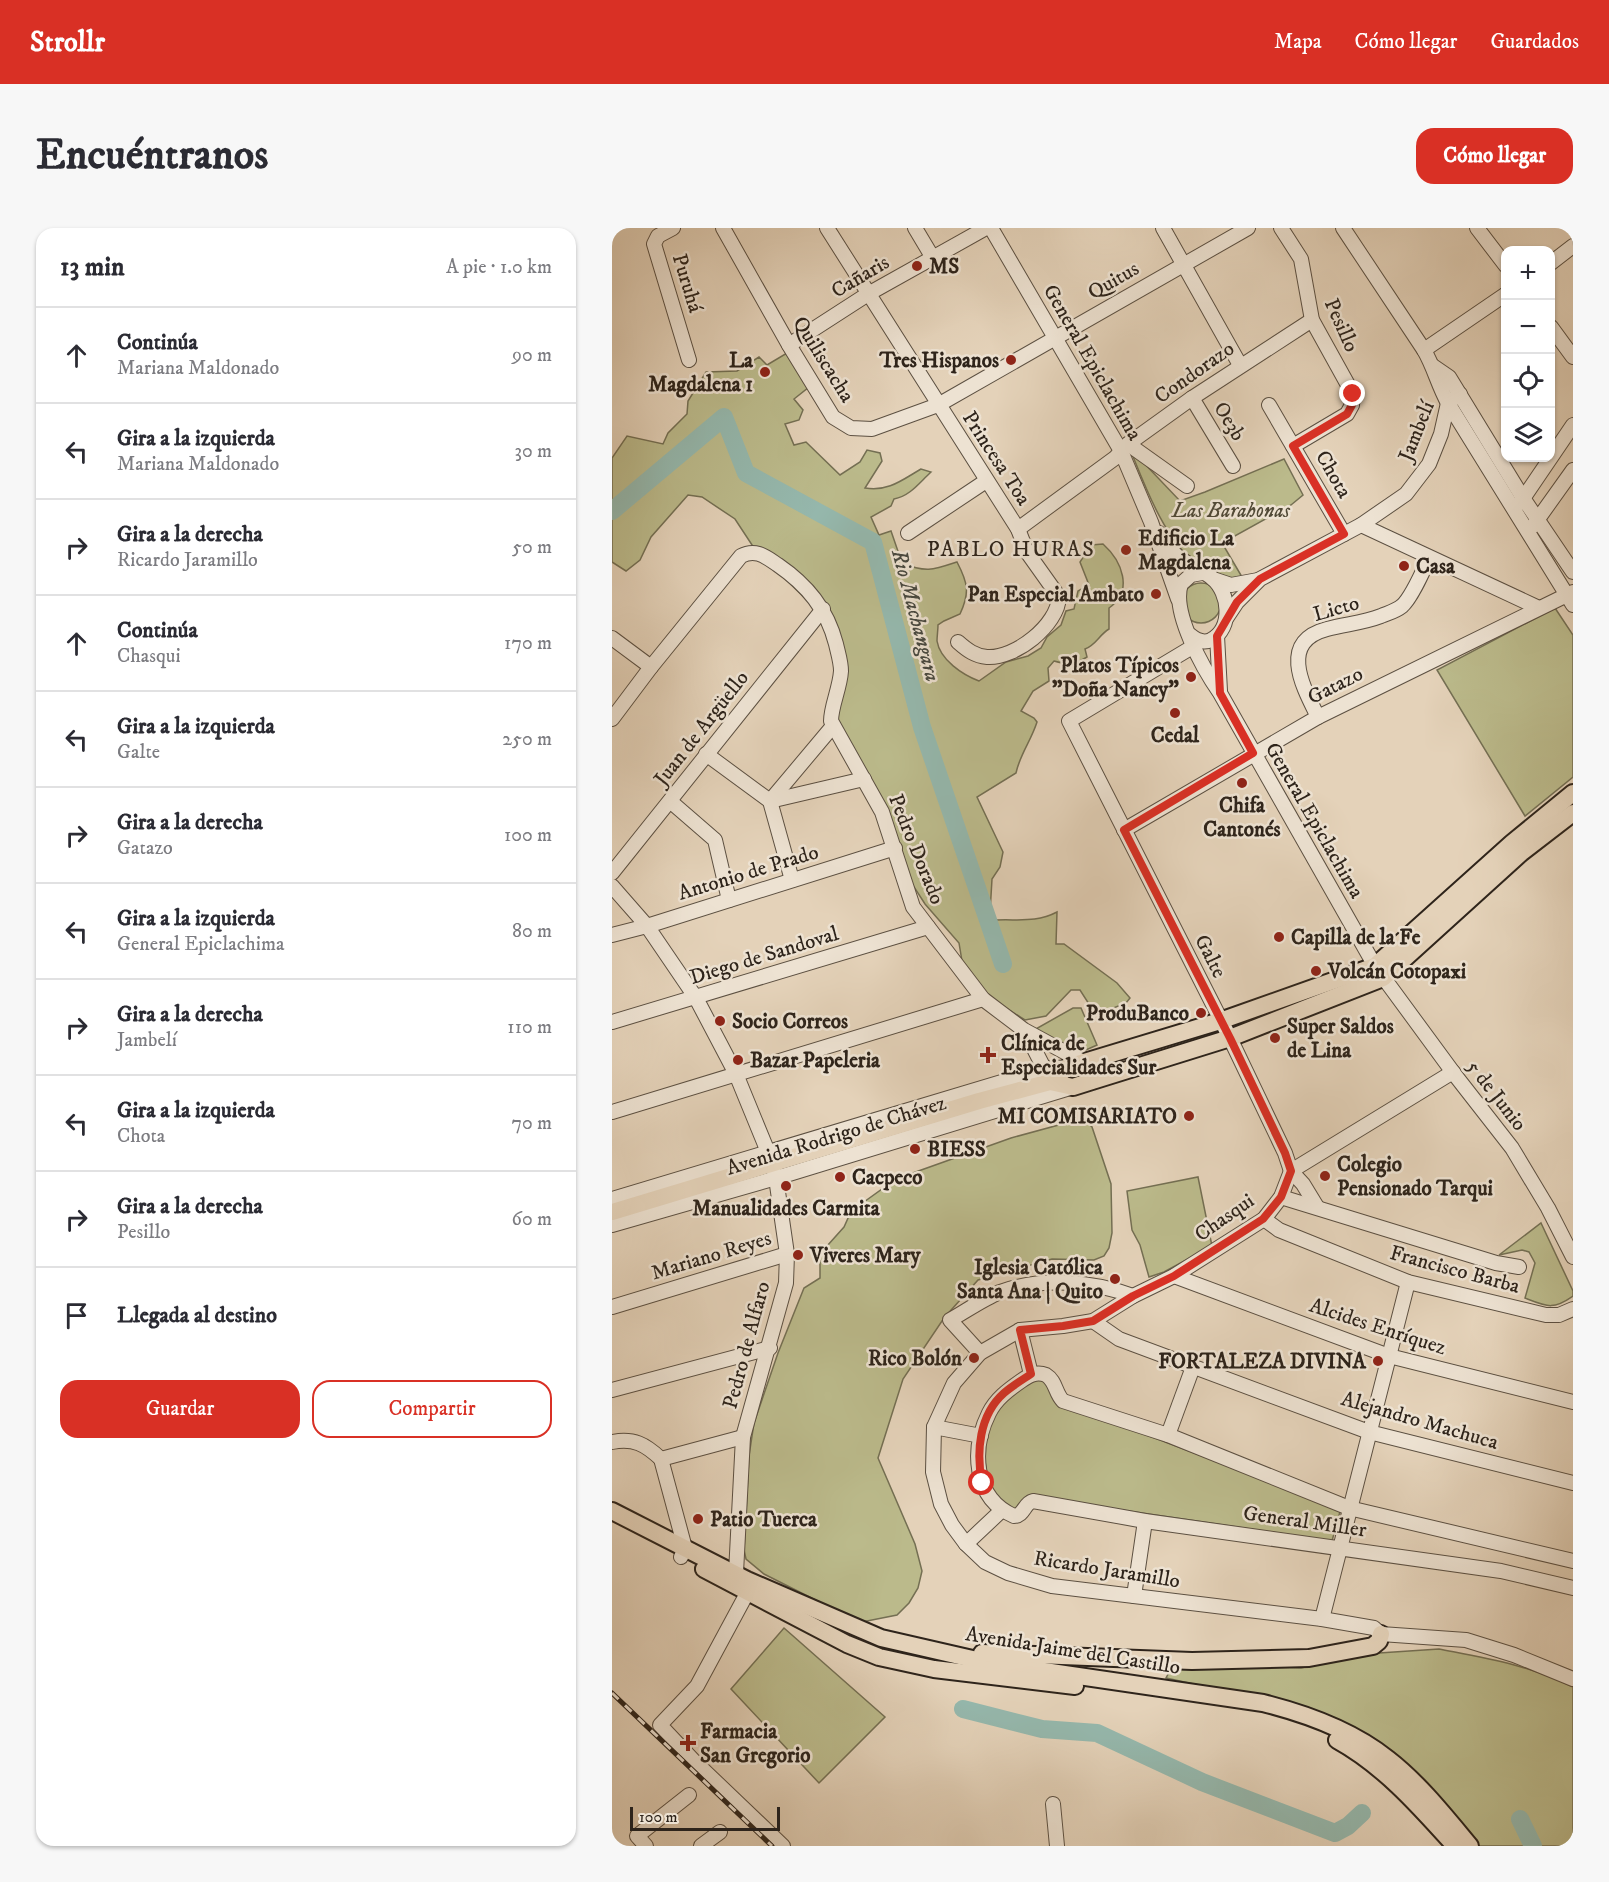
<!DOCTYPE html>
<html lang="es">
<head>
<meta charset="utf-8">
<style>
	body { margin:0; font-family:"IM FELL DW Pica",serif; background:#f7f7f7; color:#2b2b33 }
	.controls { position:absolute; right:18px; top:18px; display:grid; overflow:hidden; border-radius:12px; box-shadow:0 2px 4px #0004 }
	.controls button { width:54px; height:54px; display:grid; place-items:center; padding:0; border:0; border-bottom:2px solid #e1e1e2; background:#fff; color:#2b2b33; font:30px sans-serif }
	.scale { position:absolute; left:18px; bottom:15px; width:150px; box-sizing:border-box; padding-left:6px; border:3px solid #2e241b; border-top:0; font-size:16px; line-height:21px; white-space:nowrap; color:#2e241b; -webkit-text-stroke:4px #ede2d2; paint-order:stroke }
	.stop { position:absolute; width:18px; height:18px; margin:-14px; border:4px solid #d93025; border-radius:50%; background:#fff }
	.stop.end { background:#d93025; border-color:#fff; box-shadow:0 2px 6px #0008 }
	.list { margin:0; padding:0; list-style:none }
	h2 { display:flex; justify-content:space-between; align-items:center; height:78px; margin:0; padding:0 24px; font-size:26px }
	h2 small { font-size:20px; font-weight:400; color:#7c7c81 }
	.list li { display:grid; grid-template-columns:39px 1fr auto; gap:18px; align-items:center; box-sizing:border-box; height:96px; padding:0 24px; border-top:2px solid #e1e1e2 }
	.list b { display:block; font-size:22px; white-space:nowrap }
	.list p { margin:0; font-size:20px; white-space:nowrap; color:#7c7c81 }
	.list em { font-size:20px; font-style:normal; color:#7c7c81 }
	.actions { display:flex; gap:12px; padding:18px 24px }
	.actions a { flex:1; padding:14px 0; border:2px solid #d93025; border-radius:18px; text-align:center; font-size:21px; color:#d93025 }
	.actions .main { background:#d93025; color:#fff }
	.icon { flex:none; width:33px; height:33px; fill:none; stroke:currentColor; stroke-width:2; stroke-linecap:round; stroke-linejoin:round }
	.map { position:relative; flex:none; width:961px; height:1618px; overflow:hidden; border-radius:18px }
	header { display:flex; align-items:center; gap:36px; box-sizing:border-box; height:84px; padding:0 30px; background:#d93025; color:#fff }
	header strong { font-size:28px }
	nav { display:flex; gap:33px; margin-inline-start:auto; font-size:21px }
	.intro { display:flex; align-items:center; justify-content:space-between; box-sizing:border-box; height:144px; padding:0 36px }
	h1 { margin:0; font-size:42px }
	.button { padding:15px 27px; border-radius:18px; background:#d93025; color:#fff; font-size:21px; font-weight:700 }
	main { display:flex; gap:36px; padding:0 36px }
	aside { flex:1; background:#fff; border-radius:18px; box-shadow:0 2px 4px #0004 }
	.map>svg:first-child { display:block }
	.green { fill:#bbba8b; stroke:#746f53; stroke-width:1.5 }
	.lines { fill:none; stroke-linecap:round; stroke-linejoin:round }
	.river { stroke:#95b8ad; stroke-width:18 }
	.minor-casing { stroke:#5c5042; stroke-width:16 }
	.major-casing { stroke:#2e241b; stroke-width:20 }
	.minor { stroke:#ede2d2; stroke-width:14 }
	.major { stroke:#e4d2b9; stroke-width:16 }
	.rail-casing { stroke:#2e241b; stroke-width:5 }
	.rail { stroke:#ede2d2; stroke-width:3; stroke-dasharray:9; stroke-linecap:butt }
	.route { stroke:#d93025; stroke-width:8 }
	.poi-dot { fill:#8f2418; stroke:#ede2d2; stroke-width:2 }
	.labels { text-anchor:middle; stroke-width:5; stroke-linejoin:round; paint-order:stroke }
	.poi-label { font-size:21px; font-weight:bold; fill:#2e241b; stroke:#ede2d2; text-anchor:start }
	.street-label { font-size:21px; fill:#2e241b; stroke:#ede2d2 }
	.park-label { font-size:21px; font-style:italic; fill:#514a37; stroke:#ede2d2 }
	.neighbourhood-label { font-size:22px; letter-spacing:1.5px; fill:#2e241b; stroke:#ede2d2 }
	.water-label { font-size:22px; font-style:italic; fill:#484940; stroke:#ede2d2 }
</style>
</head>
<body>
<header>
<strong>Strollr</strong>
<nav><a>Mapa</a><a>Cómo llegar</a><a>Guardados</a></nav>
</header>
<div class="intro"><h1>Encuéntranos</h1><a class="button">Cómo llegar</a></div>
<main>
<aside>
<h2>13 min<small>A pie · 1.0 km</small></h2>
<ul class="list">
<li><svg class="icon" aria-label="ahead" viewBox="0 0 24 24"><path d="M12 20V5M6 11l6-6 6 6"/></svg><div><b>Continúa</b><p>Mariana Maldonado</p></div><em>90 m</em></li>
<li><svg class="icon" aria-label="left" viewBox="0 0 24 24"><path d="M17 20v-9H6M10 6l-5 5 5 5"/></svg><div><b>Gira a la izquierda</b><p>Mariana Maldonado</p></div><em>30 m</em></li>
<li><svg class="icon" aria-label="right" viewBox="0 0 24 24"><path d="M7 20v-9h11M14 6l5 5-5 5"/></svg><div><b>Gira a la derecha</b><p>Ricardo Jaramillo</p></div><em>50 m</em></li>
<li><svg class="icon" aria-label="ahead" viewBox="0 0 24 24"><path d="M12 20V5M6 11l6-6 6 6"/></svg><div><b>Continúa</b><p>Chasqui</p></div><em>170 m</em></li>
<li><svg class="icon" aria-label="left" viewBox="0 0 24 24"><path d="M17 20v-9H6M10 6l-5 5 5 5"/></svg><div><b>Gira a la izquierda</b><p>Galte</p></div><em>250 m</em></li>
<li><svg class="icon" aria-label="right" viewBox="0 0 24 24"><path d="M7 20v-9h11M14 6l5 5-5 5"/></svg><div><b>Gira a la derecha</b><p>Gatazo</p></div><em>100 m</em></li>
<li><svg class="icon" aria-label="left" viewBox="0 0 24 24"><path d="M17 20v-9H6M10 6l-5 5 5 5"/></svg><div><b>Gira a la izquierda</b><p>General Epiclachima</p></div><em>80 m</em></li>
<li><svg class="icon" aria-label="right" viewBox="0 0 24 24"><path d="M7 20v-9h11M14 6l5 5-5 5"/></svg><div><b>Gira a la derecha</b><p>Jambelí</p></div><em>110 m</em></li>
<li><svg class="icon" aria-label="left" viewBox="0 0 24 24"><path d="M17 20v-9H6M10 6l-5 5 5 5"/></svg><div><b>Gira a la izquierda</b><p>Chota</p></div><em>70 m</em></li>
<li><svg class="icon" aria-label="right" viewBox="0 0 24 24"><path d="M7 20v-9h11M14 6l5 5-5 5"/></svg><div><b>Gira a la derecha</b><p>Pesillo</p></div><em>60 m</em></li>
<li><svg class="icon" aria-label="arrive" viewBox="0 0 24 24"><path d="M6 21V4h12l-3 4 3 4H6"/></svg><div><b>Llegada al destino</b></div></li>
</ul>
<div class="actions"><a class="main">Guardar</a><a>Compartir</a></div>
</aside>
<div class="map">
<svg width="961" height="1618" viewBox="0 0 961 1618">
	<rect width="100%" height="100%" fill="#e4d2b9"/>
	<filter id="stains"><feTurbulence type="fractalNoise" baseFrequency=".00333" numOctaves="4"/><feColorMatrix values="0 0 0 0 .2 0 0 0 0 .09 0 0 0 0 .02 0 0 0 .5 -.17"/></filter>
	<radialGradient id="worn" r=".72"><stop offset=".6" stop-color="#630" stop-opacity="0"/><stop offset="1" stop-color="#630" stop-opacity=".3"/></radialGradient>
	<g class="green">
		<path d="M175 125 197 159 182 171 191 182 187 192 173 196 182 217 194 214 228 247 248 234 255 222 268 225 270 233 253 260C276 264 290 252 309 241L319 244C307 255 298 268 282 271L279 278 259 289 267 307 279 303 290 335C314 345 321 342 345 334 356 355 358 365 348 386L332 393 326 397C326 402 325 408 325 413 328 432 351 447 367 453L394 434 416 428 429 420 435 409 449 397 454 383 462 381 466 363 477 357 468 334 479 317 491 316C510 333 522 363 497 380V401C487 407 484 417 473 421L475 429C462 437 456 437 442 433L436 440 437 453 421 463 409 483 422 490 425 494C419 513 408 526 404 545L365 569 391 624 388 639 380 651 378 685 384 692C407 691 424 695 445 684L444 716H452L505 755 518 770 514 775 484 787 468 762H459L434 788 413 792 377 769 350 733 347 715 313 676 302 659 224 504 229 433 211 388 142 320 123 291 90 269 76 267 39 309 28 332 14 343 0 334V230L15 208 51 216 56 205 75 186 76 173 94 144 125 143 147 129 155 137Z"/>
		<path d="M520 226 529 232 568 273 593 264 672 231 691 267 679 277 610 315 630 349 620 353C608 347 594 341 583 334 554 314 533 258 520 226Z"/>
		<circle cx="589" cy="375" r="20"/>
		<polygon points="943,380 961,407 961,549 913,588 825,442"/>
		<polygon points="461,780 469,780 485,817 465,826 422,802"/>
		<polygon points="465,892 473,892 480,899 499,956 500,1005 497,1020 492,1028 482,1032 440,1031 366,1052 332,1090 291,1151 266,1230 303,1316 310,1343 306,1360 297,1375 285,1387 250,1394 235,1388 152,1346 134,1331 132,1322 137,1228 142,1195 166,1125 192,1060 208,1050 208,1019 215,1018 232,999 237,988 245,979 284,951 399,910"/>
		<polygon points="586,949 600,1018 552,1044 537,1049 528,1017 520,1002 515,963"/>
		<path d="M929 995 961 1063V1068C941 1082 936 1079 913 1070L923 1035 917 1024 910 1022 887 1027Z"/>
		<path d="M423 1151 437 1153 444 1173 729 1280 720 1313 415 1268 400 1287C396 1282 390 1278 387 1273 368 1244 366 1198 392 1172 401 1164 413 1157 423 1151Z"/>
		<polygon points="172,1400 273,1489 207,1555 119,1461"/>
		<path d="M827 1421C873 1430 918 1437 961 1459V1618H864L683 1478 554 1450 559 1441 641 1437 689 1440 752 1426Z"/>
	</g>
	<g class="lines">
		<g class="river">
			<polyline points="0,283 112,189 134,245 261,314 310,499 391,736"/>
			<polyline points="351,1481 430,1501 485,1505 590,1554 723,1605 736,1598 750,1585"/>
			<polyline points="908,1591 921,1618"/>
		</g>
		<g class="minor-casing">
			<g id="minor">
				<polyline points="61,0 46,8 42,16 77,132"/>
				<polyline points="111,0 177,117 221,189 239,200 260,201 326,177 636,0"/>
				<path d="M215 0 406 301 415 324 447 369C446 397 403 431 375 429 363 428 355 422 346 414"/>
				<polyline points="303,0 321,30"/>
				<polyline points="379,0 509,223 539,294 566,371"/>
				<polyline points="551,0 628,137"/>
				<polyline points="669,0 689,31 700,92 741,166 740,177 735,186 681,218"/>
				<path d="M731 0 812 122C822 139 826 157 836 175L961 377"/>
				<polyline points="865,0 894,38"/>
				<polyline points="939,35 961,18"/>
				<polyline points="939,99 961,129"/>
				<polyline points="177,117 256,66 374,0"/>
				<polyline points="812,122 894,66"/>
				<polyline points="821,138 837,149 911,270 961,344"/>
				<polyline points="580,170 621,238"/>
				<polyline points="657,177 732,306"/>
				<polyline points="516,216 575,258"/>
				<polyline points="908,275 961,197"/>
				<polyline points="749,297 927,380"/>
				<polyline points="921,298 961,242"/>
				<polyline points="406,301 503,230 516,216 580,170 700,92"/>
				<polyline points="296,305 374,253"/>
				<path d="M547 305C553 312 558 321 564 327 575 337 590 342 600 350 618 365 621 400 599 412 591 416 584 412 578 407"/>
				<path d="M590 345 579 347 569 356C559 384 592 442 608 465L763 738 843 847 900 920 936 980 961 1029"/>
				<polyline points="601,351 619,357 646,352"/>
				<polyline points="615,389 625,374 648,351 749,297 794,266 817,236 829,206 836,175 848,166"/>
				<polyline points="605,408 608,463"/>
				<polyline points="0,410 39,439"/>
				<polyline points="582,418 457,493 618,810 673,925 679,943 691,956 705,979"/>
				<path d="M706 489C691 459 666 414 715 401 733 396 751 395 769 388 776 385 784 383 790 378 800 369 811 343 817 330"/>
				<path d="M0 491 39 439 129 328C144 320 154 329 166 337 195 357 215 381 224 416 226 425 229 434 229 443 228 460 219 478 219 493L270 584 301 679 371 771 412 802 471 834"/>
				<polyline points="94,526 158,573 180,652"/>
				<polyline points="58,573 103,612 117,672"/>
				<polyline points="158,573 221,498"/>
				<polyline points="158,573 252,551"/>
				<polyline points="512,602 706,489 961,364"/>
				<polyline points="0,645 211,381"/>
				<polyline points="0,658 35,698 84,770 124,846 156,924 164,950 175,1026 174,1055 131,1209 124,1345 121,1356"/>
				<polyline points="0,707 35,698 283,620"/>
				<polyline points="0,794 316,699"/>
				<polyline points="413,803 436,848"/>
				<polyline points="841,844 679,943 669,969 652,991 562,1048 521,1068 481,1093 451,1098 408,1102 368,1125 342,1155 322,1199 321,1244 329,1276 340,1297 354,1316 373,1334 396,1345 440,1358 710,1391 762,1400 769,1406 854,1412 902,1427 961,1451"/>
				<polyline points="0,884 371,771"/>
				<polyline points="669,969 884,1035 907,1039"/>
				<polyline points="0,971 433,841 456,839"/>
				<polyline points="652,991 667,1002 796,1054 934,1087 947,1087 961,1081"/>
				<polyline points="0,997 164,950 461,859"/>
				<polyline points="562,1048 777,1128 961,1174"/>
				<polyline points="0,1079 175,1026"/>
				<polyline points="481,1093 507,1111 757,1204 961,1255"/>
				<polyline points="408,1102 419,1146"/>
				<path d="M368 1125 338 1092C354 1083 371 1071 388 1064 429 1049 481 1053 521 1068"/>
				<polyline points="0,1162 158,1120"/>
				<polyline points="322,1199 369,1208"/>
				<polyline points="556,1207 581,1139"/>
				<path d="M0 1214C22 1210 33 1216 49 1231"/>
				<polyline points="49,1231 73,1320 69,1329"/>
				<polyline points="49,1231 131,1209"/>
				<polyline points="354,1316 389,1283"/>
				<path d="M961 1333 737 1280 556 1207 451 1173C443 1165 444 1153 434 1147 424 1143 416 1148 409 1153 396 1162 384 1171 377 1185 359 1221 361 1270 402 1288 412 1288 412 1275 421 1273L533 1293 889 1343 961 1360"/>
				<polyline points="140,1356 85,1458 48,1497 81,1532 171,1618"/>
				<polyline points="522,1368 533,1293"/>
				<polyline points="710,1391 796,1054"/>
				<polyline points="441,1576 445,1618"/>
				<polyline points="34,1618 25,1608 77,1567"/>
				<polyline points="89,1618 108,1604"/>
			</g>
		</g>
		<g class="major-casing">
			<g id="major">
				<polyline points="438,854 456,839 608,793 763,738 900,615 961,565"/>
				<polyline points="0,984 367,873 438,854 461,859 480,853 618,810 771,750 909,625 961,585"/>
				<path d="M0 1283 135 1352 269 1410 378 1435 651 1475C695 1486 740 1502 776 1531 807 1555 833 1588 858 1618"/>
				<polyline points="92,1341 235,1416 267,1429 322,1441 463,1458"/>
				<polyline points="370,1425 580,1433 697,1430 761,1418 767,1413 769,1406"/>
				<path d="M725 1512C772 1538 807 1578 843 1618"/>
			</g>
		</g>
		<use href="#minor" class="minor"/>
		<use href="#major" class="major"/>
		<g class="rail-casing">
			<polyline id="rail" points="0,1465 160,1618"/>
		</g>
		<use href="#rail" class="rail"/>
	</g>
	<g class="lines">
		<path class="route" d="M370 1255C364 1224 367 1187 392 1165 400 1158 410 1152 419 1146L408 1102 451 1098 481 1093 521 1068 562 1048 651 991 669 969 679 943 673 925 618 810 512 602 641 525 608 465 605 408 625 374 648 351 732 306 681 218 735 186 740 177 741 166"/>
	</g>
	<g class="poi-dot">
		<circle cx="305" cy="38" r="6"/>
		<circle cx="399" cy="132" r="6"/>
		<circle cx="153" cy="144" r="6"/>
		<circle cx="514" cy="322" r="6"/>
		<circle cx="792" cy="338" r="6"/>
		<circle cx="544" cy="366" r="6"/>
		<circle cx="579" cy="449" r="6"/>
		<circle cx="563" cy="485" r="6"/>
		<circle cx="630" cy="555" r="6"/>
		<circle cx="667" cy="709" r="6"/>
		<circle cx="704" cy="743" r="6"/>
		<circle cx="589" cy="785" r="6"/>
		<circle cx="108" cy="793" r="6"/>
		<circle cx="663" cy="810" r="6"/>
		<path d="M373 818h6v6h6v6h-6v6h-6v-6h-6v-6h6z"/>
		<circle cx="126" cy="832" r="6"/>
		<circle cx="577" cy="888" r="6"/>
		<circle cx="303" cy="921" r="6"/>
		<circle cx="713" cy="948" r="6"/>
		<circle cx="228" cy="949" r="6"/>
		<circle cx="174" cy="958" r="6"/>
		<circle cx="186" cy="1027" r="6"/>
		<circle cx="503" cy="1051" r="6"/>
		<circle cx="362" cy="1130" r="6"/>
		<circle cx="766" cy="1133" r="6"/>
		<circle cx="86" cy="1291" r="6"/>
		<path d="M73 1506h6v6h6v6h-6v6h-6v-6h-6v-6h6z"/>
	</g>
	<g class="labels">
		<g class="poi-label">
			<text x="317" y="45">MS</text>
			<text x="141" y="139" text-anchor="end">La<tspan x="141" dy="24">Magdalena 1</tspan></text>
			<text x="387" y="139" text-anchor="end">Tres Hispanos</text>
			<text x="526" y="317">Edificio La<tspan x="526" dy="24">Magdalena</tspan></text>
			<text x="804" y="345">Casa</text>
			<text x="532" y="373" text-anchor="end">Pan Especial Ambato</text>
			<text x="567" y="444" text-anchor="end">Platos Típicos<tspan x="567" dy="24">"Doña Nancy"</tspan></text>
			<text x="563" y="514" text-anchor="middle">Cedal</text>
			<text x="630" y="584" text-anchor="middle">Chifa<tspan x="630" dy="24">Cantonés</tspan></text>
			<text x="679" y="716">Capilla de la Fe</text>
			<text x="716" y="750">Volcán Cotopaxi</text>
			<text x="577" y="792" text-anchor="end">ProduBanco</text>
			<text x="120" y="800">Socio Correos</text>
			<text x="675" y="805">Super Saldos<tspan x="675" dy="24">de Lina</tspan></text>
			<text x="389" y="822">Clínica de<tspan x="389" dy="24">Especialidades Sur</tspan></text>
			<text x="138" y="839">Bazar Papeleria</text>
			<text x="565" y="895" text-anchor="end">MI COMISARIATO</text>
			<text x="315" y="928">BIESS</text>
			<text x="725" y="943">Colegio<tspan x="725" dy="24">Pensionado Tarqui</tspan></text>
			<text x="240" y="956">Cacpeco</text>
			<text x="174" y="987" text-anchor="middle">Manualidades Carmita</text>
			<text x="198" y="1034">Viveres Mary</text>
			<text x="491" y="1046" text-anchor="end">Iglesia Católica<tspan x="491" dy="24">Santa Ana | Quito</tspan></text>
			<text x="350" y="1137" text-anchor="end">Rico Bolón</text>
			<text x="754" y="1140" text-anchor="end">FORTALEZA DIVINA</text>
			<text x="98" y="1298">Patio Tuerca</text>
			<text x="88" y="1510">Farmacia<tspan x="88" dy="24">San Gregorio</tspan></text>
		</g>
		<g class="street-label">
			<text transform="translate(248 48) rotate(-31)" y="7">Cañaris</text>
			<text transform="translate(501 52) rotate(-30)" y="7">Quitus</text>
			<text transform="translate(76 55) rotate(73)" y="7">Puruhá</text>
			<text transform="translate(730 97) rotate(66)" y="7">Pesillo</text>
			<text transform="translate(212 131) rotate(58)" y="7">Quiliscacha</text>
			<text transform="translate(481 134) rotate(60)" y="7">General Epiclachima</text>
			<text transform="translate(582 144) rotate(-35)" y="7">Condorazo</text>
			<text transform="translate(618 193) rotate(59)" y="7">Oe3b</text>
			<text transform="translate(804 203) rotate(-68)" y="7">Jambelí</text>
			<text transform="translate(385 230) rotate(57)" y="7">Princesa Toa</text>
			<text transform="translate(722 246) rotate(60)" y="7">Chota</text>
			<text transform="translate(724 380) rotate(-16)" y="7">Licto</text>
			<text transform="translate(723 457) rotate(-27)" y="7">Gatazo</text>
			<text transform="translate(89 500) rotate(-52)" y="7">Juan de Argüello</text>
			<text transform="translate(703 592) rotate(60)" y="7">General Epiclachima</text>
			<text transform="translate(305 621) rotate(68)" y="7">Pedro Dorado</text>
			<text transform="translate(136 644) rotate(-17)" y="7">Antonio de Prado</text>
			<text transform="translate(152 727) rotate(-17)" y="7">Diego de Sandoval</text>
			<text transform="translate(599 728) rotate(63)" y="7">Galte</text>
			<text transform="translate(885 867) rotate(52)" y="7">5 de Junio</text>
			<text transform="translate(224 907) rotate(-17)" y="7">Avenida Rodrigo de Chávez</text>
			<text transform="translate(612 989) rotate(-35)" y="7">Chasqui</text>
			<text transform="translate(99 1027) rotate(-17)" y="7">Mariano Reyes</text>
			<text transform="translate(843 1041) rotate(15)" y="7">Francisco Barba</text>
			<text transform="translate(766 1098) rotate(18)" y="7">Alcides Enríquez</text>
			<text transform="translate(134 1117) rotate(-75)" y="7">Pedro de Alfaro</text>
			<text transform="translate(808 1192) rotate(16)" y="7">Alejandro Machuca</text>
			<text transform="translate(693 1293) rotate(8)" y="7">General Miller</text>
			<text transform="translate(495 1341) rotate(9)" y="7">Ricardo Jaramillo</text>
			<text transform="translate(461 1422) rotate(9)" y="7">Avenida Jaime del Castillo</text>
		</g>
		<g class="park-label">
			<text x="619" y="289">Las Barahonas</text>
		</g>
		<g class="neighbourhood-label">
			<text x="399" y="328">PABLO HURAS</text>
		</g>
		<g class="water-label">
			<text transform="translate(305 387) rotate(75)" y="8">Rio Machangara</text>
		</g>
	</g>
	<rect width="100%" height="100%" filter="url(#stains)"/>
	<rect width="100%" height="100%" fill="url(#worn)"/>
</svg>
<div class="controls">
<button>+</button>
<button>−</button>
<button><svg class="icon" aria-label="locate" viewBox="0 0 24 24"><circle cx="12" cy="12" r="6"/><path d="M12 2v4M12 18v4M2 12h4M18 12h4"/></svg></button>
<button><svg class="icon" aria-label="layers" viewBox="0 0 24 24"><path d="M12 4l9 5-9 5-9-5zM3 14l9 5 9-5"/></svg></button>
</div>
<div class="scale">100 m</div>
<div class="stop" style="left:370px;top:1255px"></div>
<div class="stop end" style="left:741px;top:166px"></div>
</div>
</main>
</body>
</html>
